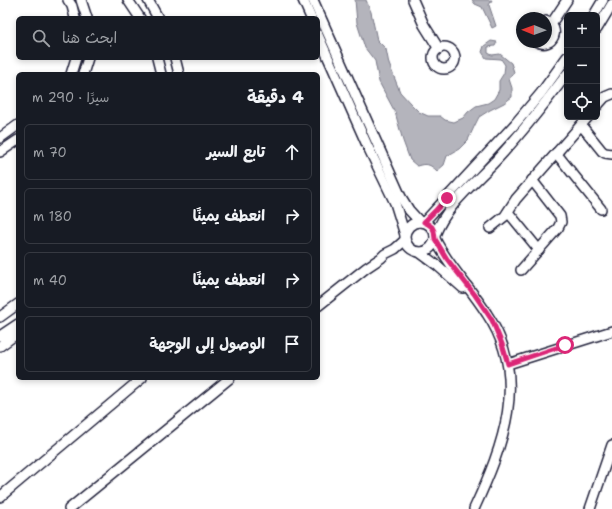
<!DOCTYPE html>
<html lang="ar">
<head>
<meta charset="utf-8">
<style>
	body { margin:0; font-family:"Shantell Sans","Playpen Sans Arabic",sans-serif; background:#242831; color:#f1f3f6; direction:rtl }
	.controls { position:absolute; right:12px; top:12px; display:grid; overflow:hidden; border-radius:6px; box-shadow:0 2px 6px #0003 }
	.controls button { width:36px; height:36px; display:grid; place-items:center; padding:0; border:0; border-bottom:1px solid #363941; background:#171b24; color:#f1f3f6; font:20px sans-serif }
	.compass { position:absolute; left:516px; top:12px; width:36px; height:36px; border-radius:50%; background:#171b24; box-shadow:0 2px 6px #0003; rotate:271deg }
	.stop { position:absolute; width:12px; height:12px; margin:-9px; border:3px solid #db2777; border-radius:50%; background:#fff }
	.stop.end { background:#db2777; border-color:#fff; box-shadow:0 1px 4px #0008 }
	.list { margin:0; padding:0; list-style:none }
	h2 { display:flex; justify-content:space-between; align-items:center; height:52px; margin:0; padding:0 16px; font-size:17px }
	h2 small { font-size:13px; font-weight:400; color:#9ea1a6 }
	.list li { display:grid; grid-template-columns:26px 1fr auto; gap:12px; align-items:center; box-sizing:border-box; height:56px; margin:0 8px 8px; padding:0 8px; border:1px solid #363941; border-radius:6px }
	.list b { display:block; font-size:15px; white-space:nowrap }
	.list em { font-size:13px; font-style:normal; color:#9ea1a6 }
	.icon { flex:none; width:22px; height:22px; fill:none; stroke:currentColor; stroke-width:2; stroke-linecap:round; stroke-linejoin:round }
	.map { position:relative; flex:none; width:612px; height:509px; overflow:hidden; direction:ltr }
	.search { position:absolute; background:#171b24; box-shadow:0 2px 6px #0003; left:16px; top:16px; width:304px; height:44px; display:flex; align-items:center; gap:10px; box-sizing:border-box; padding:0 14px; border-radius:6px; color:#9ea1a6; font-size:15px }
	.panel { position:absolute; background:#171b24; box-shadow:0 2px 6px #0003; left:16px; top:72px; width:304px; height:308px; border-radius:6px; direction:rtl }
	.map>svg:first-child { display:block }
	.water { fill:#b4b4bc; stroke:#7a7a88 }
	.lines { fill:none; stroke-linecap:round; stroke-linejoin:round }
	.minor-casing { stroke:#22223b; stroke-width:12 }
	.minor { stroke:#fff; stroke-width:9 }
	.route { stroke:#db2777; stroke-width:5 }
</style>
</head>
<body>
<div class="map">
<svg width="612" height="509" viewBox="0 0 612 509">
	<rect width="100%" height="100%" fill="#fff"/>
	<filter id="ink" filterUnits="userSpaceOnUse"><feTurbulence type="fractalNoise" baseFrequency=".025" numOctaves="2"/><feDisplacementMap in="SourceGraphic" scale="8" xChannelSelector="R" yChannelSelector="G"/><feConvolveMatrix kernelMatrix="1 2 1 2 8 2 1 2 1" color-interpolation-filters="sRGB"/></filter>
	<g filter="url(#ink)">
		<g class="water">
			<path d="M355 0H366L371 12 377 40 386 49 389 64 400 92 410 103 419 112 428 116H440L445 120 454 122 463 118 468 112 476 106 488 103 494 99 499 90V81L504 73 505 65 501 59 486 58 482 52 484 46 491 41 497 42 495 46 488 47V53L492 55 500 54 511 63 514 72 509 79 512 88V97L504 103 490 110 479 117 474 127 468 140 459 149 447 156 444 165 437 171C430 164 426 163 417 166L410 160 403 141 395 112 379 82 375 61 365 48 357 23Z"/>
			<polygon points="472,0 492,0 489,5 496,26 492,28 482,7 475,4"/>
		</g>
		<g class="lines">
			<g class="minor-casing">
				<g id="minor">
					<polyline points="68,0 72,6 75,18"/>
					<polyline points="81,0 87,18"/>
					<polyline points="128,0 140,18"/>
					<polyline points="148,0 158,18"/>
					<polyline points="303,0 311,18"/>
					<polyline points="313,0 401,197 409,210 420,222"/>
					<polyline points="413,0 424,25 439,49"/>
					<polyline points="594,15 603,0"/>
					<polyline points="551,24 567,0"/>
					<polyline points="597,29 612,4"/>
					<polyline points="318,35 367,145 395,203 405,235"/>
					<path d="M537 42C553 49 562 28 546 21"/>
					<circle cx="444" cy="58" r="11"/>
					<polyline points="157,58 161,74"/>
					<polyline points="175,58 179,74"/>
					<polyline points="71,74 76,58"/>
					<polyline points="83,74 88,58"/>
					<polyline points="597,106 605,97 612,94"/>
					<polyline points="581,125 602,151 605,153 612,154"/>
					<polyline points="0,138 18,125"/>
					<polyline points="0,152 18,140"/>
					<polyline points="556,153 601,209"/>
					<polyline points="508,212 539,250"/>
					<circle cx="420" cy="237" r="15"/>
					<polyline points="424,222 515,124 541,93 567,57"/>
					<polyline points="490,228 505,216 516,199 588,117"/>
					<path d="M435 235C448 202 478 181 501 155 525 129 546 102 567 74"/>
					<path d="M435 239C449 267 471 288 487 314 530 378 503 446 474 509"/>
					<polyline points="419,252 438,266 463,288"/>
					<polyline points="521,270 558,228 561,222 560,216 532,180"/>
					<polyline points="318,306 366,268 381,258 385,254 395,249 405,240"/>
					<polyline points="0,317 18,304"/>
					<polyline points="0,336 18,324"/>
					<polyline points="0,346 18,333"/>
					<polyline points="508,364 612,331"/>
					<polyline points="0,497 142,378"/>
					<polyline points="69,509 230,378"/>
					<polyline points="590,509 612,445"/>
				</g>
			</g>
			<use href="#minor" class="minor"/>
		</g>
	</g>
	<g class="lines" filter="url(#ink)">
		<polyline class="route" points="447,198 436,210 424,222 428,224 432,227 434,231 435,239 447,259 475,295 492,320 502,344 508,364 565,345"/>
	</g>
</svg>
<div class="controls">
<button>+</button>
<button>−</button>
<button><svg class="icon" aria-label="locate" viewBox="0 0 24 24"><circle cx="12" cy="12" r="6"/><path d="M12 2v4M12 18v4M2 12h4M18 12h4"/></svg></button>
</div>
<svg class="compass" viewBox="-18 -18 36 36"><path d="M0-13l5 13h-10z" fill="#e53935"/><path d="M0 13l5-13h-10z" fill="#9ea1a6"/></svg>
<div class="stop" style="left:565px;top:345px"></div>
<div class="stop end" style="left:447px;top:198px"></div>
<div class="search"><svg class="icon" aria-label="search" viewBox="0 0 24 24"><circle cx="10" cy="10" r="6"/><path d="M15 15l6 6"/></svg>ابحث هنا</div>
<section class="panel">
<h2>4 دقيقة<small>سيرًا · 290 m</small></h2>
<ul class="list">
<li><svg class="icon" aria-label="ahead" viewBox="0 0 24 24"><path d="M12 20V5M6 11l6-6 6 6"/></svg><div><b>تابع السير</b></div><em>70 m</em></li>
<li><svg class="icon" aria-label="right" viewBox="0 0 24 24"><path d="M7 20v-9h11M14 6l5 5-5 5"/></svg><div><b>انعطف يمينًا</b></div><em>180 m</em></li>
<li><svg class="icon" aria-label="right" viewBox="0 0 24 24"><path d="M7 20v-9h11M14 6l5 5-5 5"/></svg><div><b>انعطف يمينًا</b></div><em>40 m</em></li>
<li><svg class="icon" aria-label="arrive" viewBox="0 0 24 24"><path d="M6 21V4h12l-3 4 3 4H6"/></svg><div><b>الوصول إلى الوجهة</b></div></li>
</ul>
</section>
</div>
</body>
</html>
